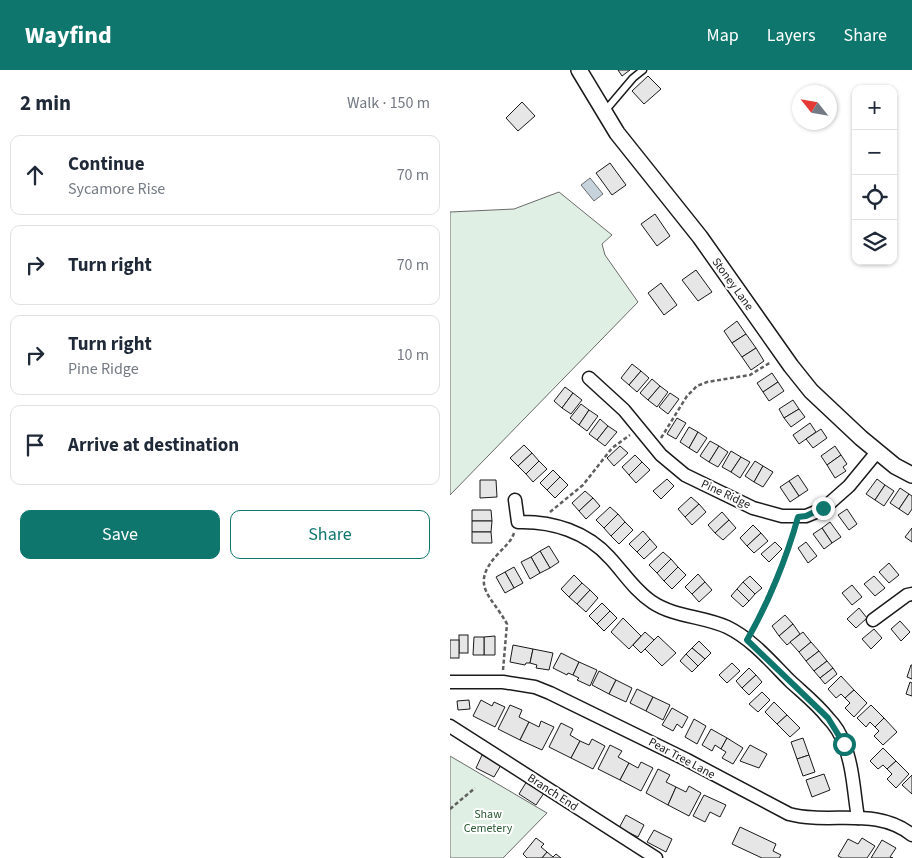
<!DOCTYPE html>
<html lang="en">
<head>
<meta charset="utf-8">
<style>
	body { margin:0; font-family:"Source Sans 3",sans-serif; background:#f2f2f3; color:#1f2937 }
	.controls { position:absolute; right:15px; top:15px; display:grid; overflow:hidden; border-radius:10px; box-shadow:0 1px 4px #0004 }
	.controls button { width:45px; height:45px; display:grid; place-items:center; padding:0; border:0; border-bottom:1px solid #e0e1e3; background:#fff; color:#1f2937; font:25px sans-serif }
	.compass { position:absolute; left:342px; top:15px; width:45px; height:45px; border-radius:50%; background:#fff; box-shadow:0 1px 4px #0004; rotate:301deg }
	.stop { position:absolute; width:15px; height:15px; margin:-11px; border:4px solid #0f766e; border-radius:50%; background:#fff }
	.stop.end { background:#0f766e; border-color:#fff; box-shadow:0 1px 5px #0008 }
	.list { margin:0; padding:0; list-style:none }
	h2 { display:flex; justify-content:space-between; align-items:center; height:65px; margin:0; padding:0 20px; font-size:21px }
	h2 small { font-size:16px; font-weight:400; color:#747a83 }
	.list li { display:grid; grid-template-columns:32px 1fr auto; gap:15px; align-items:center; box-sizing:border-box; height:80px; margin:0 10px 10px; padding:0 10px; border:1px solid #e0e1e3; border-radius:10px }
	.list b { display:block; font-size:19px; white-space:nowrap }
	.list p { margin:0; font-size:16px; white-space:nowrap; color:#747a83 }
	.list em { font-size:16px; font-style:normal; color:#747a83 }
	.actions { display:flex; gap:10px; padding:15px 20px }
	.actions a { flex:1; padding:11px 0; border:1px solid #0f766e; border-radius:10px; text-align:center; font-size:18px; color:#0f766e }
	.actions .main { background:#0f766e; color:#fff }
	.icon { flex:none; width:28px; height:28px; fill:none; stroke:currentColor; stroke-width:2; stroke-linecap:round; stroke-linejoin:round }
	.map { position:relative; flex:none; width:462px; height:788px; overflow:hidden }
	header { display:flex; align-items:center; gap:30px; box-sizing:border-box; height:70px; padding:0 25px; background:#0f766e; color:#fff }
	header strong { font-size:24px }
	nav { display:flex; gap:28px; margin-inline-start:auto; font-size:18px }
	main { display:flex }
	aside { flex:1; background:#fff }
	.map>svg:first-child { display:block }
	.green { fill:#e0efe3; stroke:#6a6a6a }
	.water { fill:#c6d2dc; stroke:#6a6a6a }
	.building { fill:#e6e6e6; stroke:#1a1a1a }
	.lines { fill:none; stroke-linecap:round; stroke-linejoin:round }
	.service-casing { stroke:#1a1a1a; stroke-width:9 }
	.minor-casing { stroke:#1a1a1a; stroke-width:15 }
	.tertiary-casing { stroke:#1a1a1a; stroke-width:18 }
	.path { stroke:#5f5f5f; stroke-width:2.5; stroke-dasharray:4 2.5; stroke-linecap:butt }
	.service { stroke:#fff; stroke-width:6 }
	.minor { stroke:#fff; stroke-width:12 }
	.tertiary { stroke:#fff; stroke-width:15 }
	.route { stroke:#0f766e; stroke-width:6 }
	.labels { text-anchor:middle; stroke-width:4; stroke-linejoin:round; paint-order:stroke }
	.street-label { font-size:12px; fill:#1a1a1a; stroke:#fff }
	.park-label { font-size:12px; fill:#2b5a34; stroke:#fff }
</style>
</head>
<body>
<header>
<strong>Wayfind</strong>
<nav><a>Map</a><a>Layers</a><a>Share</a></nav>
</header>
<main>
<aside>
<h2>2 min<small>Walk · 150 m</small></h2>
<ul class="list">
<li><svg class="icon" aria-label="ahead" viewBox="0 0 24 24"><path d="M12 20V5M6 11l6-6 6 6"/></svg><div><b>Continue</b><p>Sycamore Rise</p></div><em>70 m</em></li>
<li><svg class="icon" aria-label="right" viewBox="0 0 24 24"><path d="M7 20v-9h11M14 6l5 5-5 5"/></svg><div><b>Turn right</b></div><em>70 m</em></li>
<li><svg class="icon" aria-label="right" viewBox="0 0 24 24"><path d="M7 20v-9h11M14 6l5 5-5 5"/></svg><div><b>Turn right</b><p>Pine Ridge</p></div><em>10 m</em></li>
<li><svg class="icon" aria-label="arrive" viewBox="0 0 24 24"><path d="M6 21V4h12l-3 4 3 4H6"/></svg><div><b>Arrive at destination</b></div></li>
</ul>
<div class="actions"><a class="main">Save</a><a>Share</a></div>
</aside>
<div class="map">
<svg width="462" height="788" viewBox="0 0 462 788">
	<rect width="100%" height="100%" fill="#fff"/>
	<g class="green">
		<polygon points="109,122 162,165 152,174 155,185 188,232 0,425 0,142 64,139"/>
		<polygon points="0,686 97,743 53,788 0,788"/>
	</g>
	<polygon class="water" points="140,108 153,124 144,131 131,115"/>
	<g class="building">
		<polygon points="168,0 180,0 172,6"/>
		<polygon points="198,6 211,19 194,34 182,21"/>
		<polygon points="72,32 85,46 68,61 56,48"/>
		<polygon points="160,93 176,115 162,125 146,103"/>
		<polygon points="205,144 220,166 207,176 191,154"/>
		<polygon points="246,200 262,222 248,231 232,210"/>
		<polygon points="211,213 227,235 214,245 198,223"/>
		<polygon points="287,251 296,264 282,273 274,261"/>
		<polygon points="296,264 306,278 292,287 282,273"/>
		<polygon points="306,278 314,291 301,300 292,287"/>
		<polygon points="182,294 191,301 179,315 171,308"/>
		<polygon points="191,301 199,308 187,322 179,315"/>
		<polygon points="322,303 328,312 313,322 307,313"/>
		<polygon points="202,309 210,316 198,330 190,323"/>
		<polygon points="328,312 334,321 319,331 313,322"/>
		<polygon points="210,316 218,322 207,337 198,330"/>
		<polygon points="115,317 123,323 112,338 104,331"/>
		<polygon points="123,323 132,330 121,344 112,338"/>
		<polygon points="220,323 229,329 218,344 209,337"/>
		<polygon points="343,330 349,339 334,348 329,339"/>
		<polygon points="131,334 139,340 129,355 120,348"/>
		<polygon points="349,339 355,347 341,357 334,348"/>
		<polygon points="139,340 148,346 137,361 129,355"/>
		<polygon points="227,348 236,353 226,369 217,364"/>
		<polygon points="150,349 158,356 147,370 139,364"/>
		<polygon points="360,353 366,362 349,374 343,365"/>
		<polygon points="158,356 167,362 155,376 147,370"/>
		<polygon points="239,357 248,362 239,378 230,372"/>
		<polygon points="371,359 377,368 363,378 356,369"/>
		<polygon points="248,362 257,368 247,383 239,378"/>
		<polygon points="260,371 269,376 259,392 250,386"/>
		<polygon points="74,375 82,383 68,396 60,388"/>
		<polygon points="170,376 178,383 164,396 157,388"/>
		<polygon points="269,376 278,382 268,397 259,392"/>
		<polygon points="385,376 391,385 377,395 371,386"/>
		<polygon points="281,381 291,387 281,402 272,397"/>
		<polygon points="82,383 89,391 76,404 68,396"/>
		<polygon points="185,385 192,392 179,405 172,397"/>
		<polygon points="391,385 397,394 393,397 396,401 385,408 377,395"/>
		<polygon points="291,387 300,392 290,408 281,402"/>
		<polygon points="89,391 97,399 83,412 76,404"/>
		<polygon points="305,391 313,396 304,412 295,406"/>
		<polygon points="192,392 200,400 186,413 179,405"/>
		<polygon points="313,396 323,402 313,417 304,412"/>
		<polygon points="103,400 110,407 97,420 90,413"/>
		<polygon points="348,405 358,420 349,426 339,411"/>
		<polygon points="110,407 118,415 105,428 97,420"/>
		<polygon points="217,409 224,416 211,429 203,421"/>
		<polygon points="427,409 435,415 425,430 416,424"/>
		<polygon points="30,410 46,410 47,427 30,428"/>
		<polygon points="339,411 349,426 340,432 330,417"/>
		<polygon points="435,415 444,421 434,436 425,430"/>
		<polygon points="450,418 459,424 449,439 440,433"/>
		<polygon points="135,421 143,428 129,441 122,433"/>
		<polygon points="459,424 462,426 462,439 458,445 449,439"/>
		<polygon points="241,427 249,434 235,447 228,439"/>
		<polygon points="143,428 150,436 136,449 129,441"/>
		<polygon points="249,434 256,442 242,455 235,447"/>
		<polygon points="160,437 168,444 154,458 146,450"/>
		<polygon points="397,439 407,454 399,460 388,445"/>
		<polygon points="22,440 41,440 42,451 22,451"/>
		<polygon points="272,442 279,450 265,463 258,455"/>
		<polygon points="168,444 175,452 161,466 154,458"/>
		<polygon points="279,450 286,458 273,470 265,463"/>
		<polygon points="22,451 42,451 41,462 22,462"/>
		<polygon points="175,452 183,460 169,474 161,466"/>
		<polygon points="380,452 391,467 382,473 372,458"/>
		<polygon points="303,455 311,463 297,476 290,468"/>
		<polygon points="372,458 382,473 374,479 363,464"/>
		<polygon points="462,458 462,472 455,467"/>
		<polygon points="193,461 200,469 187,482 179,474"/>
		<polygon points="22,462 41,462 42,473 22,473"/>
		<polygon points="311,463 318,471 304,483 297,476"/>
		<polygon points="200,469 207,477 194,489 187,482"/>
		<polygon points="325,472 332,479 319,492 311,484"/>
		<polygon points="356,472 367,486 358,493 348,478"/>
		<polygon points="99,476 109,492 100,498 90,481"/>
		<polygon points="90,481 100,498 90,503 81,487"/>
		<polygon points="213,482 221,489 207,503 199,495"/>
		<polygon points="81,487 90,503 80,509 71,492"/>
		<polygon points="221,489 228,497 214,511 207,503"/>
		<polygon points="439,493 449,505 439,513 429,502"/>
		<polygon points="64,497 73,513 64,518 55,502"/>
		<polygon points="228,497 236,505 222,519 214,511"/>
		<polygon points="55,502 64,518 55,523 46,507"/>
		<polygon points="248,504 255,512 242,524 235,517"/>
		<polygon points="124,505 132,513 119,527 111,519"/>
		<polygon points="300,506 312,518 305,524 293,512"/>
		<polygon points="424,506 435,518 425,526 414,514"/>
		<polygon points="255,512 262,520 249,532 242,524"/>
		<polygon points="293,512 305,524 299,531 287,519"/>
		<polygon points="132,513 140,520 127,534 119,527"/>
		<polygon points="402,515 412,527 402,535 392,523"/>
		<polygon points="287,519 299,531 293,537 281,526"/>
		<polygon points="140,520 148,528 136,542 127,534"/>
		<polygon points="152,533 160,541 147,554 139,546"/>
		<polygon points="409,538 417,548 406,558 397,549"/>
		<polygon points="160,541 167,548 154,561 147,554"/>
		<polygon points="335,545 343,554 329,566 322,556"/>
		<polygon points="173,548 191,566 179,579 161,562"/>
		<polygon points="450,551 460,562 451,571 441,559"/>
		<polygon points="343,554 350,564 337,575 329,566"/>
		<polygon points="424,559 432,568 421,579 412,569"/>
		<polygon points="195,562 204,570 191,583 183,575"/>
		<polygon points="353,562 361,572 349,582 340,572"/>
		<rect x="9" y="565" width="9" height="18"/>
		<polygon points="45,566 45,585 34,585 34,567"/>
		<polygon points="208,566 226,583 212,596 195,579"/>
		<polygon points="24,567 34,567 34,585 23,585"/>
		<rect x="0" y="570" width="9" height="18"/>
		<polygon points="249,571 261,583 255,589 242,578"/>
		<polygon points="361,572 369,581 356,591 349,582"/>
		<polygon points="63,575 83,579 80,593 76,593 75,595 60,592"/>
		<polygon points="242,578 255,589 248,596 236,584"/>
		<polygon points="83,579 103,583 99,600 86,598 87,595 80,593"/>
		<polygon points="369,581 377,591 364,601 356,591"/>
		<polygon points="111,583 129,592 123,605 118,603 117,605 103,598"/>
		<polygon points="236,584 248,596 242,602 230,591"/>
		<polygon points="377,591 383,598 370,608 364,601"/>
		<polygon points="129,592 147,600 140,616 127,610 129,608 123,605"/>
		<polygon points="282,593 290,601 277,613 269,605"/>
		<polygon points="461,595 462,595 462,609 457,607"/>
		<polygon points="299,598 306,605 292,618 286,611"/>
		<polygon points="383,598 387,604 375,614 370,608"/>
		<polygon points="149,601 166,610 159,624 142,615"/>
		<polygon points="306,605 312,612 299,625 292,618"/>
		<polygon points="391,606 404,620 395,628 391,624 386,628 378,619"/>
		<polygon points="166,610 182,618 176,632 159,624"/>
		<polygon points="460,612 462,613 462,626 456,624"/>
		<polygon points="187,619 203,627 196,641 180,633"/>
		<polygon points="404,620 417,633 404,647 395,638 400,633 395,628"/>
		<polygon points="312,622 320,630 308,642 299,634"/>
		<polygon points="203,627 220,635 213,650 196,641"/>
		<polygon points="19,630 20,639 8,640 7,631"/>
		<polygon points="31,630 42,636 44,632 55,637 45,657 23,646"/>
		<polygon points="324,632 337,645 327,654 315,642"/>
		<polygon points="60,635 72,640 69,647 79,652 70,670 48,659"/>
		<polygon points="421,635 434,648 425,657 420,652 416,657 407,648"/>
		<polygon points="222,638 238,647 232,658 227,654 223,661 212,655"/>
		<polygon points="337,645 350,658 340,667 327,654"/>
		<polygon points="434,648 447,662 433,675 424,666 429,661 425,657"/>
		<polygon points="244,649 256,656 247,674 235,667"/>
		<polygon points="91,651 104,657 92,680 70,670 79,652 89,657"/>
		<polygon points="111,653 123,659 120,665 130,671 121,688 99,677"/>
		<polygon points="261,659 277,668 271,679 265,675 262,681 252,675"/>
		<polygon points="277,668 293,678 283,694 272,688 276,682 271,679"/>
		<polygon points="353,668 359,685 347,689 341,672"/>
		<polygon points="142,669 155,676 143,699 121,688 130,671 139,675"/>
		<polygon points="160,675 172,681 168,687 179,693 170,710 148,699"/>
		<polygon points="300,675 317,684 309,698 290,691"/>
		<polygon points="433,678 446,691 437,699 433,695 428,699 420,691"/>
		<polygon points="32,685 51,695 44,707 26,698"/>
		<polygon points="359,685 365,702 353,706 347,689"/>
		<polygon points="446,691 459,704 446,718 437,709 442,704 437,699"/>
		<polygon points="191,692 203,698 191,721 170,710 179,693 188,698"/>
		<polygon points="208,699 220,705 216,712 226,717 218,735 196,723"/>
		<polygon points="374,704 380,720 362,727 356,710"/>
		<polygon points="462,705 462,724 452,715"/>
		<polygon points="77,711 94,723 86,735 69,724"/>
		<polygon points="239,716 251,723 239,746 218,735 226,717 236,722"/>
		<polygon points="254,725 276,735 270,747 260,742 255,752 243,746"/>
		<polygon points="176,745 194,755 188,767 169,758"/>
		<polygon points="290,757 326,774 323,781 331,785 329,788 312,788 282,774"/>
		<polygon points="204,760 222,769 216,782 197,772"/>
		<polygon points="86,768 94,774 91,777 97,782 92,788 77,788 73,784"/>
		<polygon points="412,768 425,776 417,788 392,788 388,786 398,769 408,774"/>
		<polygon points="432,770 446,778 440,787 443,788 421,788"/>
		<polygon points="97,782 103,787 106,784 111,788 92,788"/>
	</g>
	<g class="lines">
		<g class="service-casing">
			<polyline id="service" points="155,41 183,8 193,0"/>
		</g>
		<g class="minor-casing">
			<g id="minor">
				<polyline points="139,308 174,340 211,385 235,405 303,438 332,446 356,446 373,439 399,416 427,382"/>
				<path d="M65 430 68 452C103 451 137 462 160 488 174 503 185 521 202 532 224 547 253 546 277 557 302 569 321 592 340 611 353 623 367 634 378 648 385 655 391 665 394 674 403 696 404 724 408 748"/>
				<polyline points="423,550 457,525 462,524"/>
				<path d="M0 612H53L85 617 100 623 237 690 339 744C381 755 426 736 462 765"/>
				<polyline points="0,656 206,788"/>
			</g>
		</g>
		<g class="tertiary-casing">
			<polyline id="tertiary" points="129,0 167,63 250,167 341,296 361,321 411,368 445,396 462,405"/>
		</g>
		<g class="path">
			<polyline points="211,368 237,326 247,316 257,312 300,305 321,292"/>
			<polyline points="100,442 133,415 162,378 180,365"/>
			<polyline points="303,559 329,500 345,458"/>
			<path d="M53 600 57 554C42 526 19 516 47 485 54 477 61 472 64 463"/>
			<polyline points="0,739 25,718"/>
		</g>
		<use href="#service" class="service"/>
		<use href="#minor" class="minor"/>
		<use href="#tertiary" class="tertiary"/>
	</g>
	<g class="lines">
		<path class="route" d="M373 438 356 446 348 447C337 487 318 534 297 570L378 648 394 674"/>
	</g>
	<g class="labels">
		<g class="street-label">
			<text transform="translate(283 214) rotate(54)" y="4">Stoney Lane</text>
			<text transform="translate(276 424) rotate(25)" y="4">Pine Ridge</text>
			<text transform="translate(232 688) rotate(28)" y="4">Pear Tree Lane</text>
			<text transform="translate(103 722) rotate(33)" y="4">Branch End</text>
		</g>
		<g class="park-label">
			<text x="38" y="748">Shaw<tspan x="38" dy="14">Cemetery</tspan></text>
		</g>
	</g>
</svg>
<div class="controls">
<button>+</button>
<button>−</button>
<button><svg class="icon" aria-label="locate" viewBox="0 0 24 24"><circle cx="12" cy="12" r="6"/><path d="M12 2v4M12 18v4M2 12h4M18 12h4"/></svg></button>
<button><svg class="icon" aria-label="layers" viewBox="0 0 24 24"><path d="M12 4l9 5-9 5-9-5zM3 14l9 5 9-5"/></svg></button>
</div>
<svg class="compass" viewBox="-18 -18 36 36"><path d="M0-13l5 13h-10z" fill="#e53935"/><path d="M0 13l5-13h-10z" fill="#747a83"/></svg>
<div class="stop" style="left:394px;top:674px"></div>
<div class="stop end" style="left:373px;top:438px"></div>
</div>
</main>
</body>
</html>
